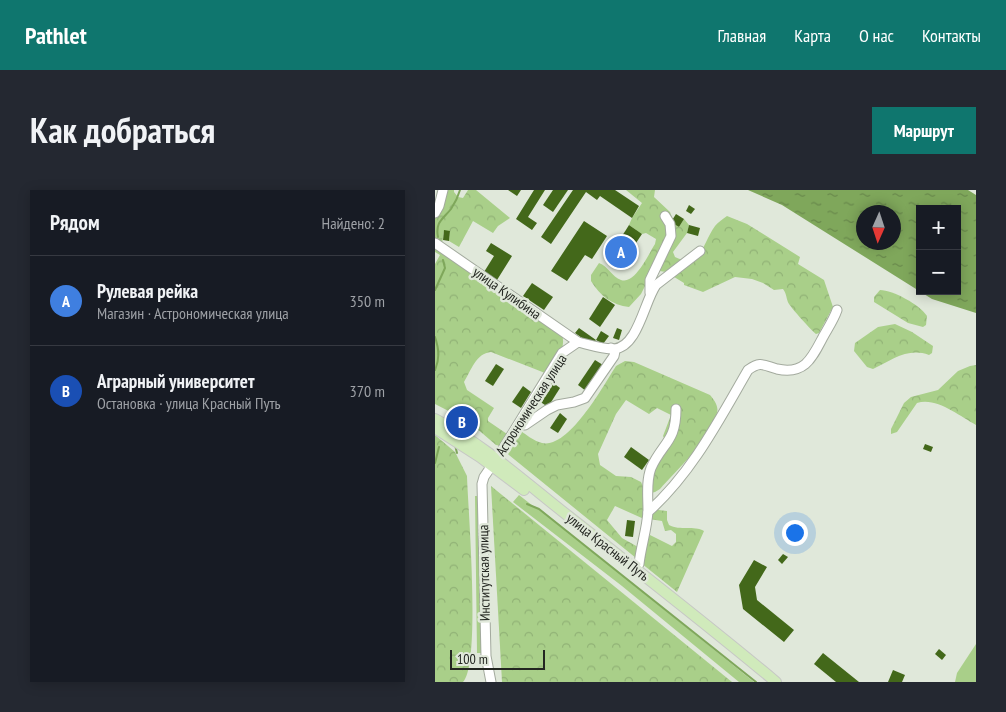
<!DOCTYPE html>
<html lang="ru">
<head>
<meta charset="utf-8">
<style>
	body { margin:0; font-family:"PT Sans Narrow",sans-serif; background:#242831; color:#f1f3f6 }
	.controls { position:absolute; right:15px; top:15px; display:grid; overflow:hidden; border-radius:0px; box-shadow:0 2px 12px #0003 }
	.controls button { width:45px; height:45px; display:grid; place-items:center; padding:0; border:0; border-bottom:1px solid #363941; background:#171b24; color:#f1f3f6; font:25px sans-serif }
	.compass { position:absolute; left:421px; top:15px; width:45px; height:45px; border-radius:50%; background:#171b24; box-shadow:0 2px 12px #0003; rotate:183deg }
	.scale { position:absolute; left:15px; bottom:12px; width:95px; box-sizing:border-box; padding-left:5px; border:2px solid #232621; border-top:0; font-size:14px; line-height:18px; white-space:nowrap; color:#232621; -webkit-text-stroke:4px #e0e8da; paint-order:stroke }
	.you { position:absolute; left:359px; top:342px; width:18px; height:18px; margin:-12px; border:4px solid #fff; border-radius:50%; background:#1a73e8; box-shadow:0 0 0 8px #1a73e833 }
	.badge { display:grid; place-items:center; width:32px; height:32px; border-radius:50%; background:#0f766e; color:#fff; font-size:16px; font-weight:700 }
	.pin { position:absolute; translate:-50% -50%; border:2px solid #fff; box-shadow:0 1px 5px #0006 }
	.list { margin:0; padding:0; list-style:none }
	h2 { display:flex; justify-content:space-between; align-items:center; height:65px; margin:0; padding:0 20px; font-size:21px }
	h2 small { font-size:16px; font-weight:400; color:#9ea1a6 }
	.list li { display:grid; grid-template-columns:32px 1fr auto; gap:15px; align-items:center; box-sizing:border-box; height:90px; padding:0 20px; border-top:1px solid #363941 }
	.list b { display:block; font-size:19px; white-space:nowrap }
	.list p { margin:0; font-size:16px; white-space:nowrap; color:#9ea1a6 }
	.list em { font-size:16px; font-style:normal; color:#9ea1a6 }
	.map { position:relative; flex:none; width:541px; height:492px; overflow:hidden; border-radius:0px }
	header { display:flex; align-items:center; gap:30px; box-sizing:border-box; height:70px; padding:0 25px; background:#0f766e; color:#fff }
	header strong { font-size:24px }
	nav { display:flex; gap:28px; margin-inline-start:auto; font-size:18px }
	.intro { display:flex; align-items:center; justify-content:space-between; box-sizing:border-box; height:120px; padding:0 30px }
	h1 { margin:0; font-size:35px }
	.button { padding:12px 22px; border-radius:0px; background:#0f766e; color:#fff; font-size:18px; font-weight:700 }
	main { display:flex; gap:30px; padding:0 30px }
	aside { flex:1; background:#171b24; border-radius:0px; box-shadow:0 2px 12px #0003 }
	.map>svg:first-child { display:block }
	.green { fill:#a9cf89 }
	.forest { fill:url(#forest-crowns) }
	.water { fill:url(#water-ripples); fill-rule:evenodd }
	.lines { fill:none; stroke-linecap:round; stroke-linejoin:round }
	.stream { stroke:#7fa75b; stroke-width:2 }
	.building { fill:#43681a }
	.minor-casing { stroke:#a3aa9e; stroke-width:11 }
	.major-casing { stroke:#c6c7c5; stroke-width:12 }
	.minor { stroke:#fff; stroke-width:9 }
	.major { stroke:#d0eabb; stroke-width:10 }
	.labels { text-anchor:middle; stroke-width:5; stroke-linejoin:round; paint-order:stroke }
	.street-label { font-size:14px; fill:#232621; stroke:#e0e8da }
</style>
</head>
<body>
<header>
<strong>Pathlet</strong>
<nav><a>Главная</a><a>Карта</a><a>О нас</a><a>Контакты</a></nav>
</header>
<div class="intro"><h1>Как добраться</h1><a class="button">Маршрут</a></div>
<main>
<aside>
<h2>Рядом<small>Найдено: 2</small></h2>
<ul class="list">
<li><span class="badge" style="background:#3f7fe0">A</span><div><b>Рулевая рейка</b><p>Магазин · Астрономическая улица</p></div><em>350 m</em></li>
<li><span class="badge" style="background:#1a4fb4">B</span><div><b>Аграрный университет</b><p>Остановка · улица Красный Путь</p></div><em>370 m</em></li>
</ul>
</aside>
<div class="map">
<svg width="541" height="492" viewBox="0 0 541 492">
	<defs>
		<pattern id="forest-crowns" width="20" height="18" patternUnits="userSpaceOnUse" patternTransform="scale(1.25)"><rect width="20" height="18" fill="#a9cf89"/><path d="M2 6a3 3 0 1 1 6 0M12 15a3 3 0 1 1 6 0" fill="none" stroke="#91b276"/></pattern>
		<pattern id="water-ripples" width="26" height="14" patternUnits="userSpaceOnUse" patternTransform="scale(1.25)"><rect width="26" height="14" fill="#7fa75b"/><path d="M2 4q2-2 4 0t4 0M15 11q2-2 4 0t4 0" fill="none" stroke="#68884b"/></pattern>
	</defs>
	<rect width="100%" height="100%" fill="#e0e8da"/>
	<g class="green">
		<polygon points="42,297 45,297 48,463 42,463 40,306 42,306"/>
		<polygon points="84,305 98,316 105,319 319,492 304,492 187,396 78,312"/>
		<polygon points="541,454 541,492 520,492 522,483"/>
	</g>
	<g class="forest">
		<polygon points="9,0 19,0 19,2 23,7 28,8 33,0 41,0 75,28 63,36 58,43 38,31 24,57 14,51 15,41 9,41 7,54 0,49 0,23"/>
		<path d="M191 0H220L219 7 235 22 238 30 237 32 244 37 249 29 254 35 252 43 238 62 240 67C266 80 268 52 280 36 283 32 288 29 292 26L312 34 365 67 363 74 389 90 398 117 384 143 381 144C376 140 358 120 354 114 351 109 352 104 348 99L339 100 328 93 317 89 300 87 268 102 249 95V93L231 82 218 80 206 104 194 117C177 115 165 106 156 91V85L164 73C173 76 177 87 186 90 200 95 214 63 220 54L221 49 211 43 207 44 194 35 197 28 207 13Z"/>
		<path d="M0 57 127 145C132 159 119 173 110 183L56 162C41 163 36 181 29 192L32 200 59 218 53 228V231L72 244 66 256 61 255 33 231 0 214V74L5 65 0 62Z"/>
		<path d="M445 100C458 100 485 115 492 126L491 135 488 137 473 133 439 112V107Z"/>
		<path d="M460 134 477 142 498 156 497 163 494 165C473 157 457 170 438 179L432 177 419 161 420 153 443 137Z"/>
		<path d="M190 171 199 172 275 205C279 210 284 216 282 223 279 245 240 282 225 299L220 302 216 303 215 292 230 250 228 246 236 225 222 218 214 224 191 210 181 224 163 264 165 275 181 286 196 287 206 292 211 303 209 329 180 316 172 330 187 348 203 357 201 368 69 261 83 239C90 244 99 251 107 253 134 259 168 196 181 176Z"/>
		<path d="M541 175V235C524 226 502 207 482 213L462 242 456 244V239L469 213 476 207 503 200 523 181 535 176Z"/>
		<path d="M0 245 20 262 32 286C33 319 46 474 28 492H0Z"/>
		<polygon points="56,296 297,492 67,492"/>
		<path d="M215 319 232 321V330L234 335C245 341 259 335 269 341L242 402 206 373 212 349 215 345 237 356 241 352V344L236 340 230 341 227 331 214 329Z"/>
	</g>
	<path class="water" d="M313 0H533L541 5V123L497 109 347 15ZM485 19H522V101H485ZM428 22H458V52H428Z"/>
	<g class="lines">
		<g class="stream">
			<path d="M3 47C0 32 8 29 16 19 20 13 23 7 25 0"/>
			<polyline points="0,100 10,78 8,70"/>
			<path d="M0 147C4 159 5 168 0 180"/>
			<polyline points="20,255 22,263"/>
			<polyline points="0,273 4,257"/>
			<polyline points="92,314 104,319 321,492"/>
		</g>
	</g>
	<g class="building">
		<polygon points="73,0 86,0 82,6"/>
		<polygon points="99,0 110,0 93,27 102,33 97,40 81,29"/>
		<polygon points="118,0 133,0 118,22 108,15"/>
		<polygon points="138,0 180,0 204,16 197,28 165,6 162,10 151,2 116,54 106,47"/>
		<polygon points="254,15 260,19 256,24 251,21"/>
		<polygon points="241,24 249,29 244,37 236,32"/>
		<polygon points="149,31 172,46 157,69 150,65 132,91 116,81"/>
		<polygon points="194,35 207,44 189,71 177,62"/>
		<polygon points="254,35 265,38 263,46 252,43"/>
		<polygon points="9,40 15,41 14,51 8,50"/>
		<polygon points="56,53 77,66 62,90 49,82 59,66 51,61"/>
		<polygon points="97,93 118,107 109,120 88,106"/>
		<polygon points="168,107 180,115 165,137 154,129"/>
		<polygon points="144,138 161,150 166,141 174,146 168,154 161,150 157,155 140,143"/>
		<polygon points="182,138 187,140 184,150 178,148"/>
		<polygon points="160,170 168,175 151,201 143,195"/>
		<polygon points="61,174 69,179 58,196 50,191"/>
		<polygon points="117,192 125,198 113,217 104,211"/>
		<polygon points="88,196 96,202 86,218 77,212"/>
		<polygon points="125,223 132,229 123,243 115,238"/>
		<polygon points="490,254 498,257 496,262 488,259"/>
		<polygon points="196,257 214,270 207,280 189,267"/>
		<polygon points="192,330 200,331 198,347 190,346"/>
		<polygon points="348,364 353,367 347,374 343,370"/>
		<polygon points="319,370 332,377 320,397 322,410 359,440 349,452 308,419 304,395"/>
		<polygon points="504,459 511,465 507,470 500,464"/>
		<polygon points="388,463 424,492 401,492 379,474"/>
		<polygon points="458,480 470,485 467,492 453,492"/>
	</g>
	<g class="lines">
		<g class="minor-casing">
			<g id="minor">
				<polyline points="0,23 4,16 8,0"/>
				<polyline points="0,53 143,152"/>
				<polyline points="215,103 215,90 236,46 235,34 230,26"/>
				<polyline points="84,234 90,235 112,220 122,215 139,212 150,208 179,166 180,161 176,158"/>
				<path d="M213 322C257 283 284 230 313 180 326 171 328 175 342 179 370 185 377 168 388 147 393 138 399 129 402 120"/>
				<path d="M201 379 204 374C206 356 212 339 213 321 213 307 211 291 216 278 228 252 241 252 241 219"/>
				<path d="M56 492 51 466 47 294 49 287 66 262 127 163 143 152C155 155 167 159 179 159 203 157 209 112 221 95L265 61"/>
			</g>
		</g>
		<g class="major-casing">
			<g id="major">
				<path d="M0 229C48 254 90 292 132 325 202 380 273 435 341 492"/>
				<polyline points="0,238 45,267 89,300"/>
			</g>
		</g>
		<use href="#minor" class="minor"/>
		<use href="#major" class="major"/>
	</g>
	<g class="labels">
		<g class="street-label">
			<text transform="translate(72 103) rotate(35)" y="5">улица Кулибина</text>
			<text transform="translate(96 215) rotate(-57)" y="5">Астрономическая улица</text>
			<text transform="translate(173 357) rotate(38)" y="5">улица Красный Путь</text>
			<text transform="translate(49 383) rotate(-91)" y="5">Институтская улица</text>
		</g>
	</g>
</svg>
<div class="controls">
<button>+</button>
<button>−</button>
</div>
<svg class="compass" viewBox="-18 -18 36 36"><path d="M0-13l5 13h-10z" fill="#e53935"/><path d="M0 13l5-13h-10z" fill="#9ea1a6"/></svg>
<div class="scale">100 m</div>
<div class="you"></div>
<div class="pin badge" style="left:186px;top:62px;background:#3f7fe0">A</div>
<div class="pin badge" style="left:27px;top:232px;background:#1a4fb4">B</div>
</div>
</main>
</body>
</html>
